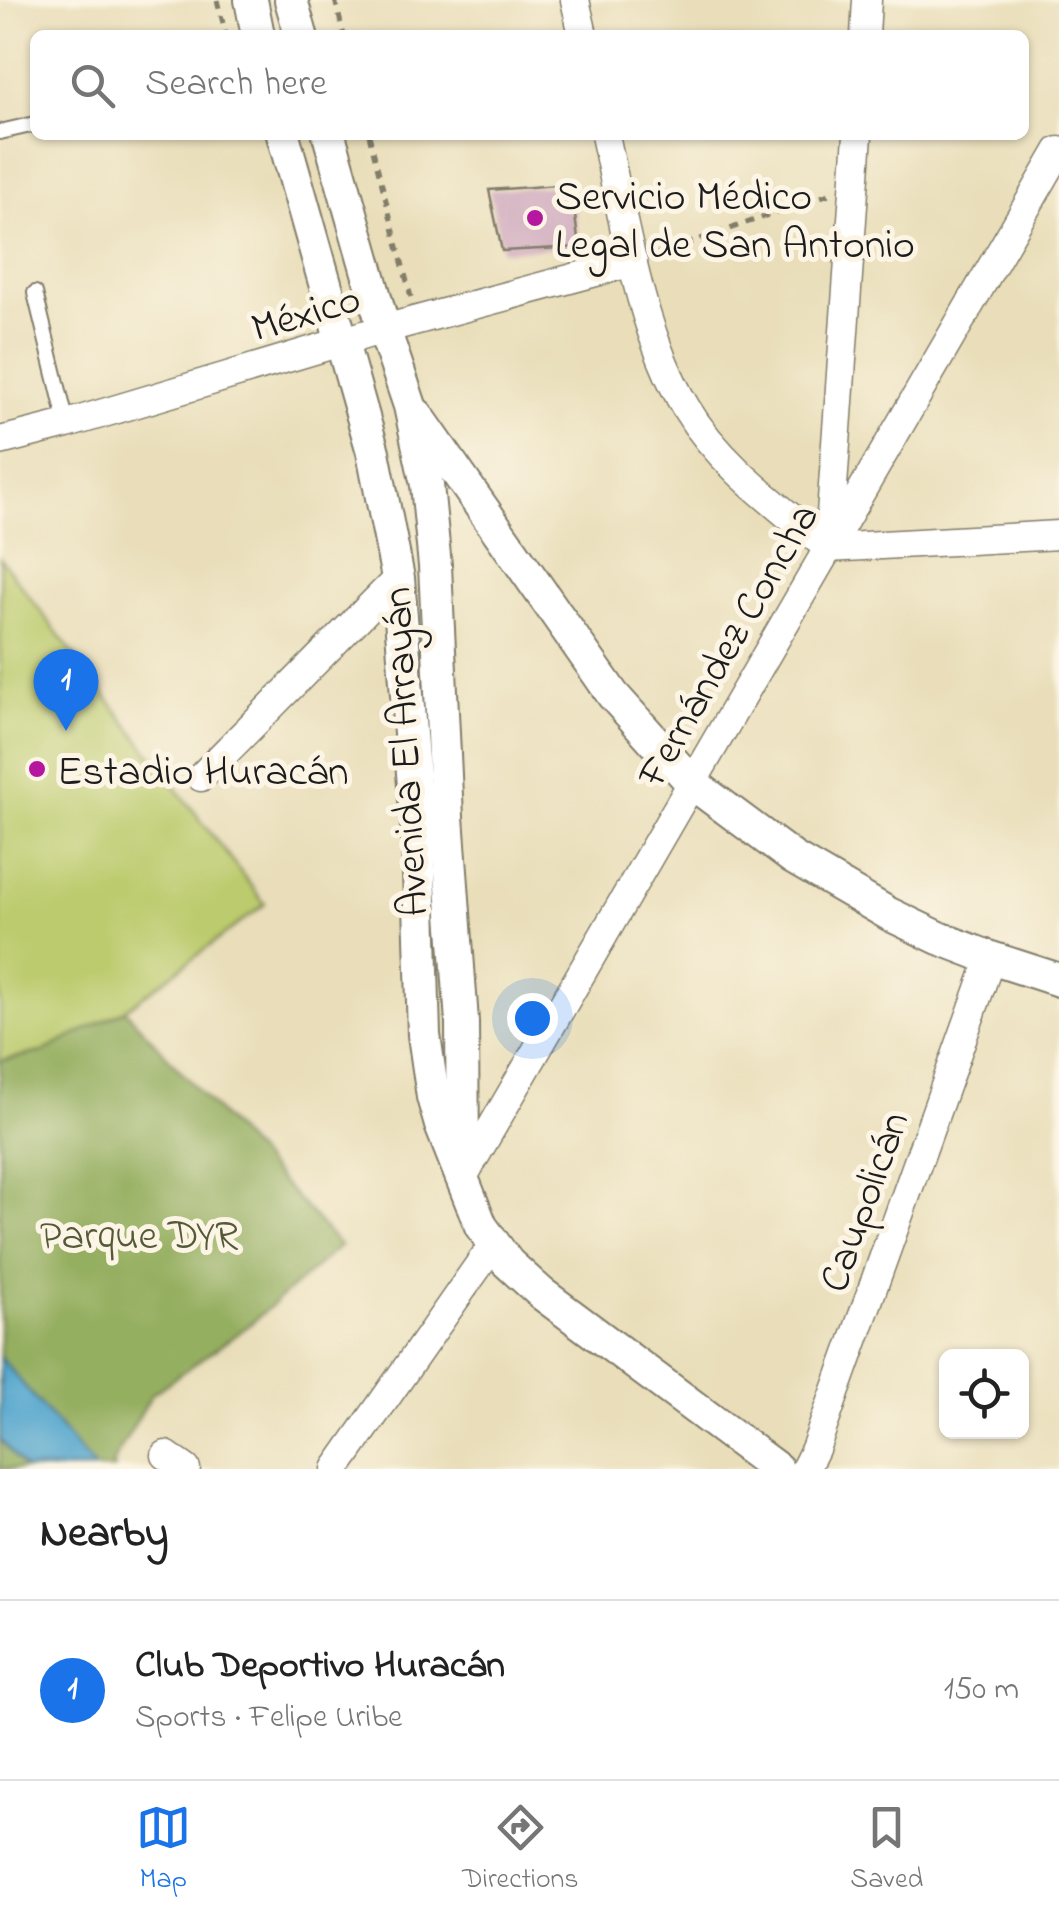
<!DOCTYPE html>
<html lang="en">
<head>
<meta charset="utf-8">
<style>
	body { margin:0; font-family:"Indie Flower",sans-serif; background:#f6f6f6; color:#222 }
	.controls { position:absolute; right:30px; bottom:30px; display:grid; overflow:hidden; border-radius:15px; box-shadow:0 2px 8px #0004 }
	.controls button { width:90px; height:90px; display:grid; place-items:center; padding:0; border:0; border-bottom:2px solid #e0e0e0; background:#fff; color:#222; font:50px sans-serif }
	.you { position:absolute; left:532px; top:1018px; width:35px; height:35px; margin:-25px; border:8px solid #fff; border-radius:50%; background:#1a73e8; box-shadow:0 0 0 15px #1a73e833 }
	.badge { display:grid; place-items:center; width:65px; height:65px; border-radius:50%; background:#1a73e8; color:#fff; font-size:32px; font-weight:700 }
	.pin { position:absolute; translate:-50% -82px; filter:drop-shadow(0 2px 5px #0008) }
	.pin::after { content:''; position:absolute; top:52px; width:35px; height:30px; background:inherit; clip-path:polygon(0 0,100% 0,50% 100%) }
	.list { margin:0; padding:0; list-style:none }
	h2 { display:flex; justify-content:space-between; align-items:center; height:130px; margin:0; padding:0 40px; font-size:42px }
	h2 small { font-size:32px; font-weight:400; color:#767676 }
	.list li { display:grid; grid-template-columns:65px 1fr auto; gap:30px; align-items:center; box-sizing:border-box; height:180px; padding:0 40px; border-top:2px solid #e0e0e0 }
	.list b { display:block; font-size:38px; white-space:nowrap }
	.list p { margin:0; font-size:32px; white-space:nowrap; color:#767676 }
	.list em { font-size:32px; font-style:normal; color:#767676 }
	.icon { flex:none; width:55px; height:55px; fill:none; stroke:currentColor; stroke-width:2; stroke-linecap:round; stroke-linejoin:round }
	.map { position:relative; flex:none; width:1059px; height:1469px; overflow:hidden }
	.search { position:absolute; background:#fff; box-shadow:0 2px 8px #0004; left:30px; right:30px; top:30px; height:110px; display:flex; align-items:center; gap:25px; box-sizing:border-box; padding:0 35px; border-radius:15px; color:#767676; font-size:38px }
	.sheet { height:310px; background:#fff }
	nav { display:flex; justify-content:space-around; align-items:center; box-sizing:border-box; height:140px; border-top:2px solid #e0e0e0; background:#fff; font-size:28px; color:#767676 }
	nav a { display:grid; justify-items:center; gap:5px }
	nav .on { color:#1a73e8 }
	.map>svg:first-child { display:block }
	.green { fill:#bccb6d; stroke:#6c7444; stroke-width:2.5 }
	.forest { fill:#95af60; stroke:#58663e; stroke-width:2.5 }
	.water { fill:#52a6ce; stroke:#376175; stroke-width:2.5 }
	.building { fill:#c89eb8 }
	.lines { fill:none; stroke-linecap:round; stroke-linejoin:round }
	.service-casing { stroke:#827d6a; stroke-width:18 }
	.minor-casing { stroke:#827d6a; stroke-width:31 }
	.tertiary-casing { stroke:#827d6a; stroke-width:36 }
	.path { stroke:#827d6a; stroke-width:5; stroke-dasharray:8 8; stroke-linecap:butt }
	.service { stroke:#fff; stroke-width:14 }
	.minor { stroke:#fff; stroke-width:28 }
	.tertiary { stroke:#fff; stroke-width:32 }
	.poi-dot { fill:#b5179e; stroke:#fcf5e5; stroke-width:4 }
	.labels { text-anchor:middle; stroke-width:10; stroke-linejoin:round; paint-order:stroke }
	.poi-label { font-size:42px; fill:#1c1c1c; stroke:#fcf5e5; text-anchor:start }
	.street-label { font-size:42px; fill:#1c1c1c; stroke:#fcf5e5 }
	.park-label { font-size:42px; fill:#545938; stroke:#fcf5e5 }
</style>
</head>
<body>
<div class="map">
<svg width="1059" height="1469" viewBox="0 0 1059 1469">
	<rect width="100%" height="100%" fill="#fcf5e5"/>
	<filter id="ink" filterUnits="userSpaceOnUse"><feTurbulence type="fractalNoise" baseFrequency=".01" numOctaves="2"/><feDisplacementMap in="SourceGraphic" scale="20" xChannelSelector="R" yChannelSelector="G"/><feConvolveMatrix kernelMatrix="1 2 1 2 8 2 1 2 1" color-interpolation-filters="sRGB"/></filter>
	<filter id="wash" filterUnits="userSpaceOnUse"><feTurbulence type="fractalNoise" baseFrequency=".0048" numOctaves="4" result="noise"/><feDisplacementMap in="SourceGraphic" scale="40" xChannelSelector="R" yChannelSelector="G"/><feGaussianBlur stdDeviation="2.25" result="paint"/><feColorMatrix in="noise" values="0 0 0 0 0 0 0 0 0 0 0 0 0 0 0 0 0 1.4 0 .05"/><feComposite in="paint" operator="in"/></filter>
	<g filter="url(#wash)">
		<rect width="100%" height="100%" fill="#e9deb9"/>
		<polygon class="green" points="0,558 265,904 125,1010 42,1052 0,1061"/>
		<polygon class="forest" points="125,1010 340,1246 248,1326 152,1394 112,1464 115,1469 0,1469 0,1061 42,1052"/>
		<polygon class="water" points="0,1357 95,1469 25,1469 0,1439"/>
		<g id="blocks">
			<polygon class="building" points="571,184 579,247 502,251 489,190"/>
		</g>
	</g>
	<g filter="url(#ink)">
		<use href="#blocks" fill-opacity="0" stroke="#827d6a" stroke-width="2.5"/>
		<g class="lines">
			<g class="service-casing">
				<g id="service">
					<polyline points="0,132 35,124"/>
					<polyline points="35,293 67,424"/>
				</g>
			</g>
			<g class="minor-casing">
				<g id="minor">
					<polyline points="575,0 583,35"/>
					<polyline points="865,35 867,0"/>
					<path d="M605 135C624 222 640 331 686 408 720 465 778 506 828 548L1059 535"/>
					<polyline points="0,441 67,424 384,329 633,262"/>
					<polyline points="829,542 858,135"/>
					<polyline points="201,777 398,578"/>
					<polyline points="463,1177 1059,151"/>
					<polyline points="166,1455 186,1469"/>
					<polyline points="336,1469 493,1245"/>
					<polyline points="805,1469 815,1449 991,958"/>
				</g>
			</g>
			<g class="tertiary-casing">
				<g id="tertiary">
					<polyline points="251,0 258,35"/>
					<polyline points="291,0 301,35"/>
					<polyline points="283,135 373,452 398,578 418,838 424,1035 433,1097 441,1125 481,1226 508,1263 541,1293 777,1469"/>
					<polyline points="329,135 384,329 410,406 427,485 435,566 447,817 462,1022 463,1163"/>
					<polyline points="417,415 613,695 692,783 793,858 889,914 939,938 991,958 1059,980"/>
				</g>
			</g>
			<g class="path">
				<polyline points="217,0 226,35"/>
				<polyline points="335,0 344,35"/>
				<polyline points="369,135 411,297"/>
				<polyline points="655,255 829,194"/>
			</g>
			<use href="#service" class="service"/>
			<use href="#minor" class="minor"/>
			<use href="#tertiary" class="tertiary"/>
		</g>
	</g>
	<g class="poi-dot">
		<circle cx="535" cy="218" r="10"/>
		<circle cx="37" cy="769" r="10"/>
	</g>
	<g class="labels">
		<g class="poi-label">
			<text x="555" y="209">Servicio Médico<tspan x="555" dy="48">Legal de San Antonio</tspan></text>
			<text x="57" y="784">Estadio Huracán</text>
		</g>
		<g class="street-label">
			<text transform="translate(305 311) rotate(-17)" y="15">México</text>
			<text transform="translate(726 644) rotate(-60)" y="15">Fernández Concha</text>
			<text transform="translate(403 752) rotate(-93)" y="15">Avenida El Arrayán</text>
			<text transform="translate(862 1201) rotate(-70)" y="15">Caupolicán</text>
		</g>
		<g class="park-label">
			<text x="139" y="1248">Parque DYR</text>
		</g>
	</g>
</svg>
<div class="controls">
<button><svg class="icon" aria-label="locate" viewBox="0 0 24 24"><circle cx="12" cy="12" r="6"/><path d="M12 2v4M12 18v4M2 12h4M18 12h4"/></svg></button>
</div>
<div class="you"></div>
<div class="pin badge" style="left:66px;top:731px">1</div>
<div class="search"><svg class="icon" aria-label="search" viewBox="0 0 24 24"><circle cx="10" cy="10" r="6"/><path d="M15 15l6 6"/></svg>Search here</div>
</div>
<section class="sheet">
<h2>Nearby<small></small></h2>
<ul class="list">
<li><span class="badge">1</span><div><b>Club Deportivo Huracán</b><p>Sports · Felipe Uribe</p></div><em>150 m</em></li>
</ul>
</section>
<nav>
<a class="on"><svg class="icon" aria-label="map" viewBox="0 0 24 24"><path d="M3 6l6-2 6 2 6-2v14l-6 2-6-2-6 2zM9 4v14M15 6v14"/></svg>Map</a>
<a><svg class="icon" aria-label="directions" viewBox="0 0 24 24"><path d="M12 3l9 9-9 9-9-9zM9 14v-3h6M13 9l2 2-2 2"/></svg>Directions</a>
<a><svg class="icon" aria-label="saved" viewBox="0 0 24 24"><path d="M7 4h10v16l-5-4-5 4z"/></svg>Saved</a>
</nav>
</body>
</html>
